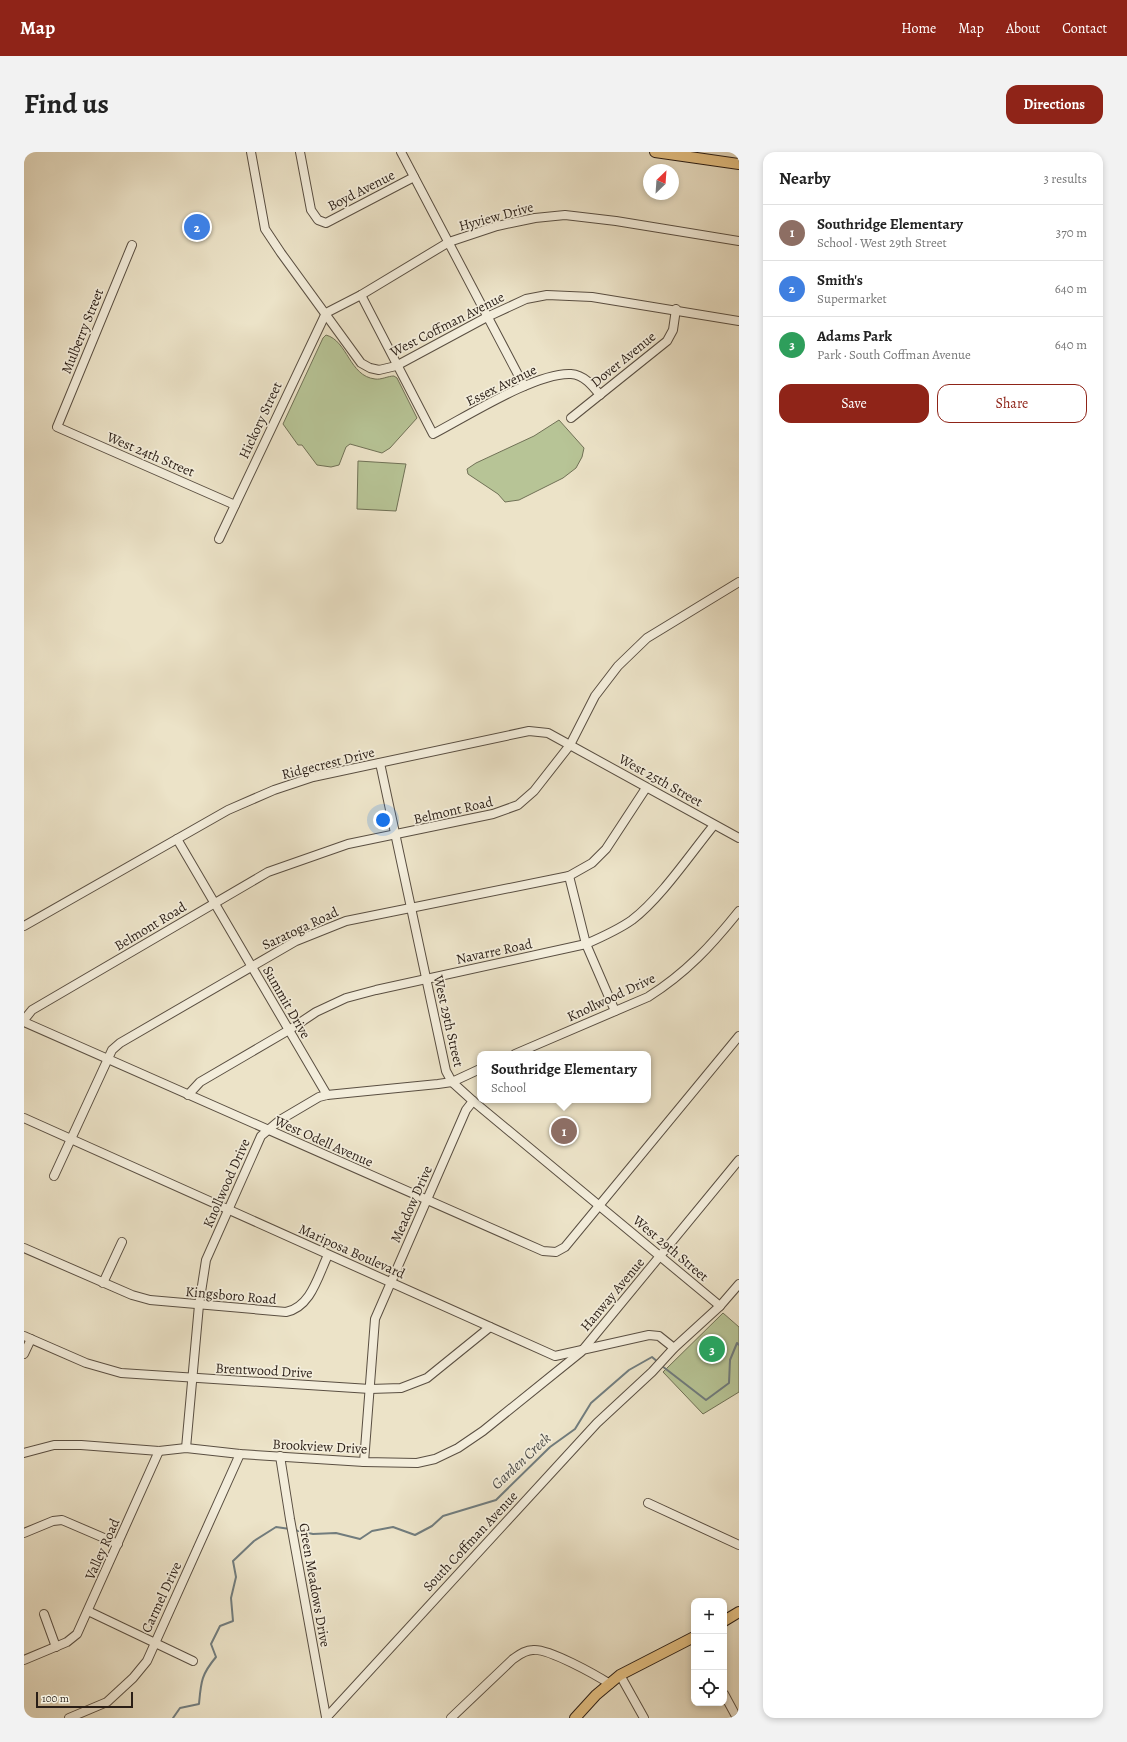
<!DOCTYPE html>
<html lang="en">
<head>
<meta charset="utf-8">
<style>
	body { margin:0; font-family:Alegreya,serif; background:#f2f2f2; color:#222 }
	.controls { position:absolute; right:12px; bottom:12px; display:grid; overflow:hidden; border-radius:8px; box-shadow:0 2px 6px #0003 }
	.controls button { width:36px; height:36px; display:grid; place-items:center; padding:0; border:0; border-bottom:1px solid #e0e0e0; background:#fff; color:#222; font:20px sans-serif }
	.compass { position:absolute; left:619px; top:12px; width:36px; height:36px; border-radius:50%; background:#fff; box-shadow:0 2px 6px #0003; rotate:25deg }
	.scale { position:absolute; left:12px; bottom:10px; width:97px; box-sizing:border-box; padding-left:4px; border:2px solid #2a1e16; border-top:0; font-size:11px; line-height:14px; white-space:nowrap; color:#2a1e16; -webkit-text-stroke:3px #f3eddb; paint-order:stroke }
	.you { position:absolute; left:359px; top:668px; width:14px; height:14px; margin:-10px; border:3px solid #fff; border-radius:50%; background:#1a73e8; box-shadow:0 0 0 6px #1a73e833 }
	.badge { display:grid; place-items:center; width:26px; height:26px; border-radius:50%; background:#8f2418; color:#fff; font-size:13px; font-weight:700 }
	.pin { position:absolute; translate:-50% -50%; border:2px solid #fff; box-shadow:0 1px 4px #0006 }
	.popup { position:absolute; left:453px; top:899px; width:174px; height:52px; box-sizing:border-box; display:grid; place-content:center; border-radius:8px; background:#fff; filter:drop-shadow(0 1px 3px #0005); font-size:13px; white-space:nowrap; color:#767676 }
	.popup b { font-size:15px; color:#222 }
	.popup::after { content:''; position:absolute; left:50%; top:100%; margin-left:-8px; border:8px solid transparent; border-top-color:#fff }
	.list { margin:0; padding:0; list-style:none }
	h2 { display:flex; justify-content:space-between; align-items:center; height:52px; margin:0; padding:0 16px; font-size:17px }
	h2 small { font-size:13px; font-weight:400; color:#767676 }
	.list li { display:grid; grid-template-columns:26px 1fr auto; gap:12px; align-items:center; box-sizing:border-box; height:56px; padding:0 16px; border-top:1px solid #e0e0e0 }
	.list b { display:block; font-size:15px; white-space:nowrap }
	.list p { margin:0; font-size:13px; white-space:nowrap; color:#767676 }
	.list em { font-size:13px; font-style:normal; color:#767676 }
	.actions { display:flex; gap:8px; padding:12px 16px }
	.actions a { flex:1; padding:9px 0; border:1px solid #8f2418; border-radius:12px; text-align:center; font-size:14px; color:#8f2418 }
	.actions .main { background:#8f2418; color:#fff }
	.icon { flex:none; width:22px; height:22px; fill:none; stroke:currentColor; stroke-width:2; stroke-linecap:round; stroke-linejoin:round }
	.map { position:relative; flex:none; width:715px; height:1566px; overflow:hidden; border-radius:12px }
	header { display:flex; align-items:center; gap:24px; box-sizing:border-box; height:56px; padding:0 20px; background:#8f2418; color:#fff }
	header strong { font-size:19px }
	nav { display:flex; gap:22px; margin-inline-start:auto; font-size:14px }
	.intro { display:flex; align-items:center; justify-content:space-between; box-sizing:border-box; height:96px; padding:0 24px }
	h1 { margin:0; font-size:28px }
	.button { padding:10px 18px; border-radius:12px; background:#8f2418; color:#fff; font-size:14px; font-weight:700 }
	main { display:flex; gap:24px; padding:0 24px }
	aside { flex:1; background:#fff; border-radius:12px; box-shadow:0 2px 6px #0003 }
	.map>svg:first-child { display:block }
	.green { fill:#b7c496; stroke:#707156 }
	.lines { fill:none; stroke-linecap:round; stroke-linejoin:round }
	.stream { stroke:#717c7d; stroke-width:2 }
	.minor-casing { stroke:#5a4f42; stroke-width:10 }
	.major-casing { stroke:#2a1e16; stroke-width:12 }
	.minor { stroke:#f3eddb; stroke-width:8 }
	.major { stroke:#e6c284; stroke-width:10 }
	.labels { text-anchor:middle; stroke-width:3.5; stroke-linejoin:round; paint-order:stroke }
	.street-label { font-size:14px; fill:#2a1e16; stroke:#f3eddb }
	.water-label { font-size:15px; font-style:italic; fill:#4d4d4a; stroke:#f3eddb }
</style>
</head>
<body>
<header>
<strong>Map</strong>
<nav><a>Home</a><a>Map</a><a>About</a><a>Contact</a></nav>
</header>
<div class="intro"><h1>Find us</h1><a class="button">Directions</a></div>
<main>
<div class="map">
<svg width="715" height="1566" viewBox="0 0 715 1566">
	<rect width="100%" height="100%" fill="#ece3c8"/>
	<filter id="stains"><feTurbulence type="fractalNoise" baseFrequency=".005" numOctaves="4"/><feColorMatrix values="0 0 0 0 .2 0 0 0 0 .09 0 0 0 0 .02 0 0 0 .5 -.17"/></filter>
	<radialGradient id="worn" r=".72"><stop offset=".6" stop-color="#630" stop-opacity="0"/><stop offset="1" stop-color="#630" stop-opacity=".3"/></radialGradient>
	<g class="green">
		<path d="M302 183C324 189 325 224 351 227 357 228 364 224 370 224L373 226 393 266 366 296 358 301 326 292 322 295 315 313 307 315 293 313 278 293H274L259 272 299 186Z"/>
		<polygon points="535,268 560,296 558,305 552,316 539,326 495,348 481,350 474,342 444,322 443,317 452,311 510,284"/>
		<polygon points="334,309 382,312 372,359 333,357"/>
		<polygon points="699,1161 715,1175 715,1240 679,1262 639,1220"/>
	</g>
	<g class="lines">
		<g class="stream">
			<polyline points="638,1214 682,1248 705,1231 706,1208 713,1191 715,1193"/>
			<polyline points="270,1378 289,1382 312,1381 336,1387 348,1379 369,1375 391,1383 408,1374 419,1364 472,1348 526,1295 551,1277 567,1251 605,1218 628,1205 635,1211"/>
			<path d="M149 1566 156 1556 175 1552C177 1530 177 1523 192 1505L187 1492 196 1474 209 1469 207 1446 212 1425 209 1409 230 1389 252 1375 266 1377"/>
		</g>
		<g class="minor-casing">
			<g id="minor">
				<polyline points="227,0 241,77 257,101 337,211 346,216 355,218 372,214 463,165 502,147 523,143 568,145 715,169"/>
				<polyline points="276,0 287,58 294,68 302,71 390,25"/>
				<polyline points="377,0 500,234"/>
				<polyline points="108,93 33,275 211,353"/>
				<path d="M337 143 409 282C442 265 512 220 547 222 560 223 568 233 576 243"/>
				<polyline points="547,266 643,189 649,178 652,157"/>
				<polyline points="195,387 302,161 337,143 425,90 473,74 511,66 541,63 592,69 715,89"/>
				<polyline points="356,611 422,919 428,930 449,949 696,1154"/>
				<polyline points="153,687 303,943"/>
				<polyline points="545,724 562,792 591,859"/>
				<polyline points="0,774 204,658 250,638 289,625 505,579 524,581 715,686"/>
				<polyline points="0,868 8,858 244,720 324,692 469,662 494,653 510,639 546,593 571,544 594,514 623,486 715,430"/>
				<polyline points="0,870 519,1099 532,1100 541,1095 715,884"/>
				<path d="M491 902 624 845C662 821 687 794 715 759"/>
				<path d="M164 943 176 930 265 878 292 860 322 846 352 838 562 792C578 785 594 778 608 768 637 746 667 701 690 673"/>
				<polyline points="0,966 531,1204 625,1183 635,1184 650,1196"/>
				<polyline points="30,1024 88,898 96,891 272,789 322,769 545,724 568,711 582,697 622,636"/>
				<path d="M0 1096 108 1143 126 1148 262 1160C287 1155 294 1124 304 1103"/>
				<polyline points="79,1131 98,1090"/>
				<polyline points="0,1184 62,1211 97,1221 346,1237 377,1236 403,1226 466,1175"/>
				<polyline points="0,1202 7,1187"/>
				<polyline points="162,1296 175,1153 182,1108 237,984 256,968 295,945 303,943 414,932 428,930 456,917"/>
				<polyline points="0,1301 30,1293 57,1293 135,1299 162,1296 216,1302 340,1310 393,1311 411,1307 434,1296 459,1279 557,1200 715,1008"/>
				<polyline points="256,1304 266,1367 302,1565"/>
				<polyline points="340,1310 351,1167 442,958 449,949"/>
				<polyline points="624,1351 715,1393"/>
				<polyline points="0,1381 29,1369 38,1368 94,1392"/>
				<polyline points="64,1459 169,1509"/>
				<polyline points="20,1462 32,1495"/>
				<polyline points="0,1508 43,1490 53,1482 135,1299"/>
				<polyline points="596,1523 620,1566"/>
				<polyline points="700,1542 713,1566"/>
				<polyline points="45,1566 83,1550 109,1526 123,1509 216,1302"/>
				<polyline points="302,1566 573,1271 628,1220 650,1196 696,1154 715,1132"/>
				<path d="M427 1566 489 1507C495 1503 501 1498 509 1498 524 1496 572 1523 586 1532"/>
			</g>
		</g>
		<g class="major-casing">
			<g id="major">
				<polyline points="631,0 715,12"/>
				<polyline points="700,1469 715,1460"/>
				<polyline points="551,1566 572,1543 596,1523 670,1485"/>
			</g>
		</g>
		<use href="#minor" class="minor"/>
		<use href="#major" class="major"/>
	</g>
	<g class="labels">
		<g class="street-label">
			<text transform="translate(337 38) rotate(-27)" y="5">Boyd Avenue</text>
			<text transform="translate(472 64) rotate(-15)" y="5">Hyview Drive</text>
			<text transform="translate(423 172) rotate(-27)" y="5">West Coffman Avenue</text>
			<text transform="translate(58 179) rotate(-68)" y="5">Mulberry Street</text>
			<text transform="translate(599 207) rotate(-39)" y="5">Dover Avenue</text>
			<text transform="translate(477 233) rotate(-26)" y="5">Essex Avenue</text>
			<text transform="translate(236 268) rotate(-65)" y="5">Hickory Street</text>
			<text transform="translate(127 302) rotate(23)" y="5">West 24th Street</text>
			<text transform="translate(304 611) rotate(-14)" y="5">Ridgecrest Drive</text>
			<text transform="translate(637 628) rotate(29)" y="5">West 25th Street</text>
			<text transform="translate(429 658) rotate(-13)" y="5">Belmont Road</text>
			<text transform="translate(126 774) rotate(-31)" y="5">Belmont Road</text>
			<text transform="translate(276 776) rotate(-25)" y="5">Saratoga Road</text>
			<text transform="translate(470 799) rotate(-12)" y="5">Navarre Road</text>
			<text transform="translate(587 845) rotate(-25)" y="5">Knollwood Drive</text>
			<text transform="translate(263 850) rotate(60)" y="5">Summit Drive</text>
			<text transform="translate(425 869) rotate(77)" y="5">West 29th Street</text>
			<text transform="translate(300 989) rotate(24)" y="5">West Odell Avenue</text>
			<text transform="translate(202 1031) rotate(-66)" y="5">Knollwood Drive</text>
			<text transform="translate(387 1052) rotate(-66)" y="5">Meadow Drive</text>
			<text transform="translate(647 1096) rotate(40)" y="5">West 29th Street</text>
			<text transform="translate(328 1099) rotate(24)" y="5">Mariposa Boulevard</text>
			<text transform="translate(588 1142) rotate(-50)" y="5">Hanway Avenue</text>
			<text transform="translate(207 1143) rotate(5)" y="5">Kingsboro Road</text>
			<text transform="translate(240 1218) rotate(3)" y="5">Brentwood Drive</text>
			<text transform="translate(296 1294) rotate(3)" y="5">Brookview Drive</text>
			<text transform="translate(446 1389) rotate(-47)" y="5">South Coffman Avenue</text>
			<text transform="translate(78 1397) rotate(-66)" y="5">Valley Road</text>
			<text transform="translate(291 1433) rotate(80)" y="5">Green Meadows Drive</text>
			<text transform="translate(137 1445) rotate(-65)" y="5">Carmel Drive</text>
		</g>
		<g class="water-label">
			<text transform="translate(497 1309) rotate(-43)" y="5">Garden Creek</text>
		</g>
	</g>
	<rect width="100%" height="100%" filter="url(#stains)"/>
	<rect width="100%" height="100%" fill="url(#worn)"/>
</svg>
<div class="controls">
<button>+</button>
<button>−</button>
<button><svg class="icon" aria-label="locate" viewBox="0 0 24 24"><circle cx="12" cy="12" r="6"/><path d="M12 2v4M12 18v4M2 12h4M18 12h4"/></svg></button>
</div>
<svg class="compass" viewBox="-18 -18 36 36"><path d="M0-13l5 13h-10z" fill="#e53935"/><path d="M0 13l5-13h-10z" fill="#767676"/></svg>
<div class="scale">100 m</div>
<div class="you"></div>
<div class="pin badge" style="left:540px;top:979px;background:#8d6e63">1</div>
<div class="popup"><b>Southridge Elementary</b>School</div>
<div class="pin badge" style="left:173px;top:75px;background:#3f7fe0">2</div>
<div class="pin badge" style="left:688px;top:1197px;background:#2e9e5b">3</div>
</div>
<aside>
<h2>Nearby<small>3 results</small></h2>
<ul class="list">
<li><span class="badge" style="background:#8d6e63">1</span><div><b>Southridge Elementary</b><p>School · West 29th Street</p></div><em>370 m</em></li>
<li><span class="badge" style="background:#3f7fe0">2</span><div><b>Smith's</b><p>Supermarket</p></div><em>640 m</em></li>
<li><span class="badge" style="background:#2e9e5b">3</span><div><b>Adams Park</b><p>Park · South Coffman Avenue</p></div><em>640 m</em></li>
</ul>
<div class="actions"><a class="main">Save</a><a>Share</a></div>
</aside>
</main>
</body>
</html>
